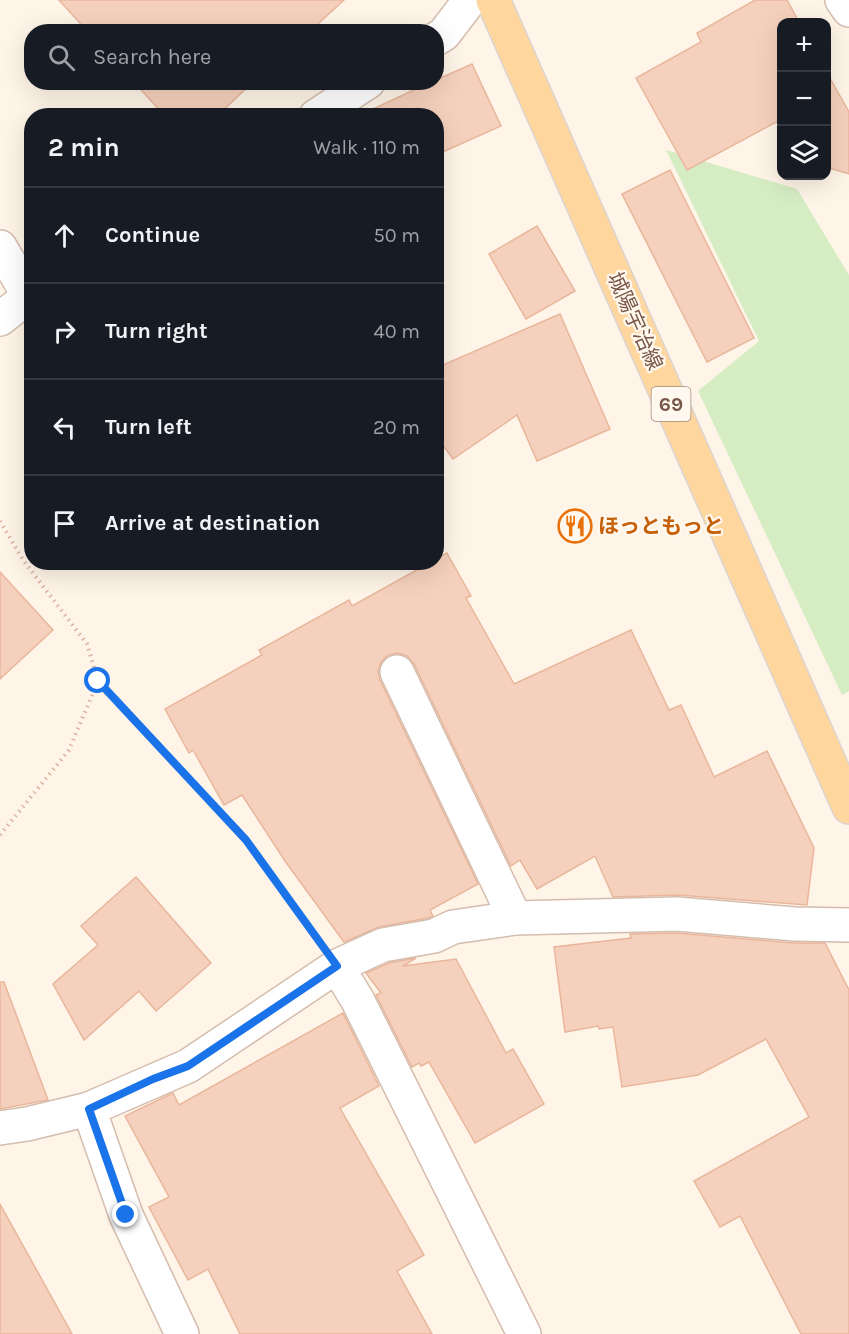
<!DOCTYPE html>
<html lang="en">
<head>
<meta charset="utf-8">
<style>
	body { margin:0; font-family:Karla,"Noto Sans JP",sans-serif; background:#242831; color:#f1f3f6 }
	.controls { position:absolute; right:18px; top:18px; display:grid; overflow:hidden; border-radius:12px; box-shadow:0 6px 24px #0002 }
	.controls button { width:54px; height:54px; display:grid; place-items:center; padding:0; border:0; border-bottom:2px solid #363941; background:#171b24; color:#f1f3f6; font:30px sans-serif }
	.stop { position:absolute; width:18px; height:18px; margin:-14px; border:4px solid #1a73e8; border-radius:50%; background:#fff }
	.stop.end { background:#1a73e8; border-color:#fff; box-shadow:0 2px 6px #0008 }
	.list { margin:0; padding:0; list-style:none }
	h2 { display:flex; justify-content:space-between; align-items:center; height:78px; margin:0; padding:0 24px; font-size:26px }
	h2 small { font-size:20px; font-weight:400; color:#9ea1a6 }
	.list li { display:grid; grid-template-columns:39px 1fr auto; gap:18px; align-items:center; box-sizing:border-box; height:96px; padding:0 24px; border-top:2px solid #363941 }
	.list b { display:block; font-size:22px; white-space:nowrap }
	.list em { font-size:20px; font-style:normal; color:#9ea1a6 }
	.icon { flex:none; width:33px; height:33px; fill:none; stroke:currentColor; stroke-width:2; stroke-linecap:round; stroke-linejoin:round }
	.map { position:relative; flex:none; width:849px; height:1334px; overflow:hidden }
	.search { position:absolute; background:#171b24; box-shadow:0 6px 24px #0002; left:24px; top:24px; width:420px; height:66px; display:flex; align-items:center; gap:15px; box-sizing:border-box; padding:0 21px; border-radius:24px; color:#9ea1a6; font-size:22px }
	.panel { position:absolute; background:#171b24; box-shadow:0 6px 24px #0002; left:24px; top:108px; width:420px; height:462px; border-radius:24px }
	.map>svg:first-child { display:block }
	.green { fill:#d6edc4 }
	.building { fill:#f5d1bd; stroke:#e9b69c; stroke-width:1.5 }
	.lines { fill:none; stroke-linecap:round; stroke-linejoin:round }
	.minor-casing { stroke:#d4bdae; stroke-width:36 }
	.primary-casing { stroke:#dcd4d0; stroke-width:36 }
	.path { stroke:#dbb49f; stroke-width:4; stroke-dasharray:1.5 4.5; stroke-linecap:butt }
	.minor { stroke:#fff; stroke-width:33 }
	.primary { stroke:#ffd69d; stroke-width:33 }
	.route { stroke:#1a73e8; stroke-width:8 }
	.labels { text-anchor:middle; stroke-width:4.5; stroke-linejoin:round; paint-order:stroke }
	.shield { fill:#fff8ef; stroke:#a2887b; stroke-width:1.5 }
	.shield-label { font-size:20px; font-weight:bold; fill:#7a5849 }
	.street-label { font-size:21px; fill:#7a5849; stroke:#fff8ef }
	.food-label { font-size:21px; font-weight:bold; fill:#c56008; stroke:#fff8ef; text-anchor:start }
</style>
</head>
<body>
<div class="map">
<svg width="849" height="1334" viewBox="0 0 849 1334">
	<rect width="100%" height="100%" fill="#fef4e7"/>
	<polygon class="green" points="666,150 797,189 849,275 849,691 842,695 698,391 759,341"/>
	<g class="building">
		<polygon points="59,0 344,0 309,32 88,32"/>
		<polygon points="755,0 787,0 799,22 782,22 782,119 687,170 636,78 701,42 697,33"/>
		<polygon points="472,64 501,126 436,155 436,116 358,116 431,82 436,82 436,80"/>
		<polygon points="826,71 849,112 849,174 826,167"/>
		<polygon points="134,82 253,82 217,116 165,116"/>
		<polygon points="670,170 754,338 707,362 622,194"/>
		<polygon points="537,226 575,291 526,319 489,254"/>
		<polygon points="560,314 610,429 537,461 517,415 453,459 436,436 436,368"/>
		<polygon points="447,553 471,596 466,598 514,684 631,630 669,710 681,705 714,777 767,751 814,848 807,905 678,895 613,897 595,856 537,889 520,860 511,866 414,664 407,656 398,653 388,655 381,662 378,671 380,680 478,884 430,910 433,916 428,918 379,927 344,942 285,861 242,795 224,805 193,750 189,753 165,709 262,655 259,650 349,600 352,606 431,562 436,562 436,559"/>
		<polygon points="0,572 53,630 0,679"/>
		<polygon points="136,877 211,963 156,1011 139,991 84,1040 53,984 98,945 81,926"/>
		<polygon points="676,933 793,943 825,943 849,990 849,1334 801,1334 740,1216 720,1227 694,1181 809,1117 766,1039 698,1075 622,1087 613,1027 599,1029 598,1026 565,1032 554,947 631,938 630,934"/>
		<polygon points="416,958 403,966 456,959 506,1053 513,1049 544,1104 475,1143 429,1062 421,1066 419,1063 412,1067 376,995 381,993 366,973 389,963"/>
		<polygon points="0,982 4,982 48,1100 0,1109"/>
		<polygon points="343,1013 379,1086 340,1108 424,1255 397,1271 432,1334 240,1334 208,1269 188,1280 149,1207 169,1197 125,1116 173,1093 179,1105"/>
		<polygon points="0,1204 72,1334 0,1334"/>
	</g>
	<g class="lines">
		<g class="minor-casing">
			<g id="minor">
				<polyline points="842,0 849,10"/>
				<polyline points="436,39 444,34 470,0"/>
				<polyline points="316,116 368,82"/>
				<polyline points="0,247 29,296"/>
				<polyline points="0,319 32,294"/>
				<polyline points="397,672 515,918"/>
				<polyline points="337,966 358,1001 524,1334"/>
				<polyline points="89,1109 126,1215 182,1334"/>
				<polyline points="0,1128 27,1124 89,1109 188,1066 337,966 383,945 434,936 453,927 515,918 677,914 795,924 849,925"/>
			</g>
		</g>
		<g class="primary-casing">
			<polyline id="primary" points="493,0 849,807"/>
		</g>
		<g class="path">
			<polyline points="0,521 23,560 87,644 98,681 246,840 313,933"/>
			<polyline points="0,835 69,750 98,681"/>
		</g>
		<use href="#minor" class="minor"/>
		<use href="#primary" class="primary"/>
	</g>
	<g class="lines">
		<polyline class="route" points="98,681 246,840 337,966 188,1066 153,1079 89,1109 126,1215"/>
	</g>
	<defs>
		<g id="restaurant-ring" transform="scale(1.725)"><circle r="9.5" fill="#fff8ef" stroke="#e8710a" stroke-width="1.5"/><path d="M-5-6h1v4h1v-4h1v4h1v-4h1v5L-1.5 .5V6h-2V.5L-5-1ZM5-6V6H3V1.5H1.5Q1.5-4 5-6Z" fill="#e8710a"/></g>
	</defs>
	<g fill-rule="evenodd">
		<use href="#restaurant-ring" x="575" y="526"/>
	</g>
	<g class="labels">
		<rect class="shield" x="651.5" y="387" width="39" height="34" rx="4.5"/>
		<g class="shield-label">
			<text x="671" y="411">69</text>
		</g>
		<g class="street-label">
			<text transform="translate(635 321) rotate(66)" y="7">城陽宇治線</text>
		</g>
		<g class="food-label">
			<text x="598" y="533">ほっともっと</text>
		</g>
	</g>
</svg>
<div class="controls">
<button>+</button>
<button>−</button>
<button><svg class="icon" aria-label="layers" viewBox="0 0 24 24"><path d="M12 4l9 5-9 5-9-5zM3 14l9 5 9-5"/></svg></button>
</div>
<div class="stop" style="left:98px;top:681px"></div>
<div class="stop end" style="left:126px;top:1215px"></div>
<div class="search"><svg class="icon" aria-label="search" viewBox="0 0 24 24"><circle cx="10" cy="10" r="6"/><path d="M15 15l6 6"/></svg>Search here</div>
<section class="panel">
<h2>2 min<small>Walk · 110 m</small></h2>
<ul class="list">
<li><svg class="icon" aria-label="ahead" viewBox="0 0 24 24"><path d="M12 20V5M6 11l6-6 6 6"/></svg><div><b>Continue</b></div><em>50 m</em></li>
<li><svg class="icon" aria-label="right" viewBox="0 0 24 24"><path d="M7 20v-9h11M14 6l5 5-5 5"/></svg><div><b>Turn right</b></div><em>40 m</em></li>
<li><svg class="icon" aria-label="left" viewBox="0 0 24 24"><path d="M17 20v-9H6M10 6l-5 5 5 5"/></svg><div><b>Turn left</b></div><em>20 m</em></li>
<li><svg class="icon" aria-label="arrive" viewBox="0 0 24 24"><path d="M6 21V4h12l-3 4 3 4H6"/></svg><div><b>Arrive at destination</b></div></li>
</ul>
</section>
</div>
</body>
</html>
